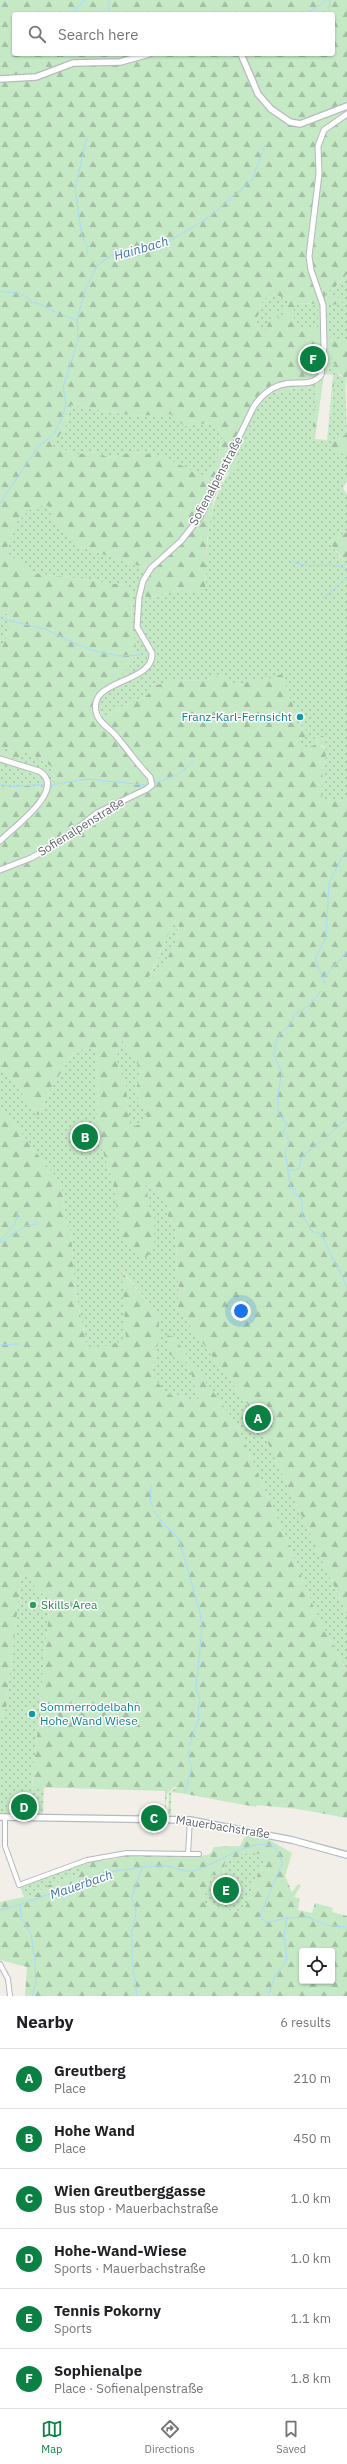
<!DOCTYPE html>
<html lang="en">
<head>
<meta charset="utf-8">
<style>
	body { margin:0; font-family:"IBM Plex Sans",sans-serif; background:#f2f2f2; color:#202124 }
	.controls { position:absolute; right:12px; bottom:12px; display:grid; overflow:hidden; border-radius:4px; box-shadow:0 1px 3px #0004 }
	.controls button { width:36px; height:36px; display:grid; place-items:center; padding:0; border:0; border-bottom:1px solid #e0e0e0; background:#fff; color:#202124; font:20px sans-serif }
	.you { position:absolute; left:241px; top:1311px; width:14px; height:14px; margin:-10px; border:3px solid #fff; border-radius:50%; background:#1a73e8; box-shadow:0 0 0 6px #1a73e833 }
	.badge { display:grid; place-items:center; width:26px; height:26px; border-radius:50%; background:#0b8043; color:#fff; font-size:13px; font-weight:700 }
	.pin { position:absolute; translate:-50% -50%; border:2px solid #fff; box-shadow:0 1px 4px #0006 }
	.list { margin:0; padding:0; list-style:none }
	h2 { display:flex; justify-content:space-between; align-items:center; height:52px; margin:0; padding:0 16px; font-size:17px }
	h2 small { font-size:13px; font-weight:400; color:#757577 }
	.list li { display:grid; grid-template-columns:26px 1fr auto; gap:12px; align-items:center; box-sizing:border-box; height:60px; padding:0 16px; border-top:1px solid #e0e0e0 }
	.list b { display:block; font-size:15px; white-space:nowrap }
	.list p { margin:0; font-size:13px; white-space:nowrap; color:#757577 }
	.list em { font-size:13px; font-style:normal; color:#757577 }
	.icon { flex:none; width:22px; height:22px; fill:none; stroke:currentColor; stroke-width:2; stroke-linecap:round; stroke-linejoin:round }
	.map { position:relative; flex:none; width:347px; height:1996px; overflow:hidden }
	.search { position:absolute; background:#fff; box-shadow:0 1px 3px #0004; left:12px; right:12px; top:12px; height:44px; display:flex; align-items:center; gap:10px; box-sizing:border-box; padding:0 14px; border-radius:4px; color:#757577; font-size:15px }
	.sheet { height:412px; background:#fff }
	nav { display:flex; justify-content:space-around; align-items:center; box-sizing:border-box; height:56px; border-top:1px solid #e0e0e0; background:#fff; font-size:11px; color:#757577 }
	nav a { display:grid; justify-items:center; gap:2px }
	nav .on { color:#0b8043 }
	.map>svg:first-child { display:block }
	.grass { fill:url(#grass-dots) }
	.forest { fill:url(#forest-firs); fill-rule:evenodd }
	.pitch { fill:#c5e8c5 }
	.lines { fill:none; stroke-linecap:round; stroke-linejoin:round }
	.stream { stroke:#aadaff; stroke-width:1 }
	.minor-casing { stroke:#b5b8bc; stroke-width:6 }
	.tertiary-casing { stroke:#b5b8bc; stroke-width:7 }
	.secondary-casing { stroke:#b6babf; stroke-width:8 }
	.minor { stroke:#fff; stroke-width:4 }
	.tertiary { stroke:#fff; stroke-width:5 }
	.secondary { stroke:#fff; stroke-width:5.5 }
	.culture-dot { fill:#0f9aa8; stroke:#fff; stroke-width:1.5 }
	.leisure-dot { fill:#2e9e5b; stroke:#fff; stroke-width:1.5 }
	.labels { text-anchor:middle; stroke-width:3; stroke-linejoin:round; paint-order:stroke }
	.street-label { font-size:12px; fill:#5f6368; stroke:#fff }
	.culture-label { font-size:12px; fill:#0d838f; stroke:#fff; text-anchor:end }
	.leisure-label { font-size:12px; fill:#27864d; stroke:#fff; text-anchor:start }
	.water-label { font-size:13px; font-style:italic; fill:#4174aa; stroke:#fff }
</style>
</head>
<body>
<div class="map">
<svg width="347" height="1996" viewBox="0 0 347 1996">
	<defs>
		<pattern id="grass-dots" width="8" height="8" patternUnits="userSpaceOnUse"><rect width="8" height="8" fill="#c5e8c5"/><path d="M2 2h.1M6 6h.1" fill="none" stroke="#a3c0a4" stroke-width="1.8" stroke-linecap="round"/></pattern>
		<pattern id="forest-firs" width="22" height="20" patternUnits="userSpaceOnUse"><rect width="22" height="20" fill="#c5e8c5"/><path d="M5 1l3.5 6h-7zM16 11l3.5 6h-7z" fill="#a3c0a4"/></pattern>
	</defs>
	<rect width="100%" height="100%" fill="#f1efe8"/>
	<g class="grass">
		<polygon points="347,274 347,339 334,342 325,333 328,305 344,298 324,298 326,292 335,287"/>
		<polygon points="271,293 289,300 282,319 278,319 266,331 255,327 261,303"/>
		<polygon points="294,303 318,304 318,329 299,330 294,324"/>
		<path d="M328 364H335L339 375 345 378 347 434 331 441 343 454 347 451V480L343 488 347 495V532L329 542 342 559 347 561V801L323 799 318 790 323 785 322 771 327 752 315 734 318 745 301 750 294 709 268 679C257 677 240 687 235 685 231 683 226 677 223 674L204 681 176 680 156 685 145 697 119 708 103 721 98 705 101 696 136 653 131 622 132 593 125 585 33 573 6 552 15 524 33 507 48 505 56 524 74 545 146 568 137 591 148 598 179 590 205 593C207 547 204 498 238 462L235 453 256 407 268 394 318 384 311 440 327 441 335 376 329 372Z"/>
		<path d="M70 405 136 416 171 414 184 426 209 423 223 434 218 458 204 477C174 461 144 443 110 458L96 452 78 454 51 446 66 426Z"/>
		<polygon points="0,614 9,614 6,638 0,652"/>
		<polygon points="0,745 15,753 5,755 0,752"/>
		<polygon points="24,750 51,766 52,773 56,779 50,788 42,790 31,785 10,789 0,785 0,756 8,759"/>
		<path d="M175 920 177 921C183 942 164 963 153 979L149 978Z"/>
		<polygon points="123,1038 128,1052 136,1061 141,1071 137,1086 138,1098 146,1109 148,1121 135,1126 130,1124 125,1081 118,1067 116,1056"/>
		<polygon points="97,1048 98,1137 113,1181 118,1205 154,1249 154,1217 149,1212 145,1179 169,1202 168,1216 175,1227 179,1295 177,1308 254,1413 347,1614 347,1671 318,1618 293,1555 237,1425 173,1337 167,1335 188,1361 199,1401 167,1394 152,1375 159,1338 159,1315 123,1272 126,1341 88,1351 75,1290 71,1233 66,1218 61,1184 0,1106 0,1063 38,1116 52,1086 75,1051"/>
		<polygon points="27,1573 37,1590 50,1599 32,1786 44,1787 43,1814 0,1813 0,1721 6,1708 21,1578"/>
		<polygon points="171,1787 174,1787 167,1794 165,1815 165,1791"/>
		<polygon points="177,1787 180,1793 171,1792 171,1814 168,1814 169,1793"/>
		<polygon points="295,1837 343,1850 342,1852"/>
		<polygon points="251,1851 263,1855 263,1865 253,1884 246,1906 237,1912 202,1902 212,1875 223,1876 225,1862"/>
		<polygon points="86,1861 80,1874 49,1885 30,1898 24,1897 20,1887"/>
	</g>
	<g class="forest">
		<path d="M0 0H347V274L335 287 326 292 325 297 344 298 341 304 328 305V323L325 326 326 333 334 342 347 339V388L345 378 336 371 335 364H328L329 372 335 376 327 441 311 440 318 384 268 394 256 407 235 453 238 462 234 471 227 473 214 498 207 540 205 593 179 590 148 598 137 591 146 568 74 545 56 524 48 506 33 507 15 524 6 552 33 573 125 585 132 593C132 602 131 612 131 621 132 635 141 651 132 663 119 683 88 694 103 721L119 708 145 697 156 685 176 680 204 681 223 674 235 685H241L253 679H268L282 674 294 709 295 721 306 729 305 737 301 741V750L318 744 315 734 323 736 327 741 321 746 327 751 322 771 323 785 318 791 324 799 347 801V1614L254 1413 177 1308 179 1295 175 1227 168 1216V1202L146 1180 149 1212 154 1217V1249L145 1258 121 1239 113 1181 98 1137 97 1048 75 1051 52 1086 38 1116 0 1063V785L10 789 31 785 42 790 50 788 56 779 52 773 51 766 24 750 18 758 8 759 0 756V752L5 755 14 752 0 745V652L6 638 9 614H0ZM14 14H333V54H14ZM271 293 289 300 282 319H278L277 312 273 311 266 330 255 327 261 303ZM294 303 318 304V329L299 330 297 324H294ZM324 374 333 375 327 440 315 439ZM70 405 136 416 170 414 184 426 209 423 223 434 218 458 204 477C174 461 144 443 110 458L96 452 78 454 52 446 66 426ZM175 920C189 931 160 969 153 979L149 977ZM123 1038 128 1052 136 1061 141 1071 137 1086 138 1098 146 1109 147 1121 135 1126 130 1123 125 1081 118 1067 117 1056Z"/>
		<polygon points="347,434 347,451 343,454 330,446 331,441"/>
		<polygon points="347,532 347,561 343,559 329,542"/>
		<polygon points="0,1106 61,1184 66,1218 71,1233 75,1290 88,1351 126,1340 122,1272 159,1315 159,1338 152,1375 167,1394 199,1401 188,1362 179,1362 170,1354 167,1335 174,1337 237,1425 293,1555 318,1618 347,1671 347,1818 298,1809 257,1805 256,1807 180,1793 176,1787 171,1787 165,1791 32,1787 50,1599 37,1590 27,1573 21,1578 6,1708 0,1721"/>
		<path d="M246 1834 266 1838 292 1853 285 1876 292 1892 298 1884 301 1885 294 1897 300 1898 298 1910 312 1913 315 1903 333 1908 332 1912 347 1916V1996H25L27 1967 0 1960V1902L24 1897 30 1898 49 1885 80 1874 81 1866 86 1861 99 1859 104 1861 131 1855 201 1856 210 1854 214 1847 240 1846ZM251 1852 263 1855V1865L253 1884 246 1906 237 1912 202 1902 212 1875 223 1876 225 1862ZM302 1951H332V1981H302Z"/>
	</g>
	<polygon class="pitch" points="213,1878 244,1883 240,1902 209,1896"/>
	<g class="lines">
		<g class="stream">
			<polyline points="109,0 109,14"/>
			<polyline points="71,14 85,0"/>
			<polyline points="306,14 327,0"/>
			<polyline points="329,14 330,0"/>
			<polyline points="87,137 75,189 82,237 88,247 87,254"/>
			<polyline points="93,262 96,266"/>
			<path d="M0 291C13 294 22 290 31 302L40 304 59 314"/>
			<polyline points="63,315 77,320"/>
			<polyline points="0,503 38,447 54,434 62,417 66,405 63,387 78,341 77,320 85,290 97,266 112,255 144,245 171,240 208,218 252,180 265,145"/>
			<path d="M293 561C308 571 330 560 347 569"/>
			<polyline points="323,598 347,578"/>
			<polyline points="0,618 45,629 78,645 99,652 121,656 142,655"/>
			<polyline points="156,783 177,775 193,762"/>
			<path d="M0 784C17 790 27 783 43 785"/>
			<polyline points="50,785 88,779 145,785"/>
			<polyline points="324,977 347,952"/>
			<polyline points="325,984 315,959 326,937 329,883 343,855"/>
			<path d="M321 991 308 1006 294 1015 291 1024 279 1035 274 1049V1055L282 1073 278 1092V1113L287 1124 283 1132 290 1142 285 1151 291 1189 302 1200V1215L313 1232 322 1234C328 1253 340 1269 347 1288"/>
			<polyline points="325,1138 347,1119"/>
			<polyline points="288,1170 296,1170 300,1165 301,1158 318,1143"/>
			<polyline points="0,1241 15,1224 18,1211"/>
			<polyline points="0,1243 25,1226 37,1224"/>
			<polyline points="0,1345 18,1344"/>
			<polyline points="151,1486 150,1500 153,1507"/>
			<polyline points="154,1511 162,1522 179,1539 200,1613 202,1629 196,1688 200,1700 198,1709 199,1718 189,1746"/>
			<polyline points="185,1793 192,1767 189,1761 189,1749"/>
			<polyline points="20,1906 21,1917 31,1934 35,1960 36,1983 32,1996"/>
			<path d="M0 1910C40 1902 75 1879 115 1871 131 1869 151 1865 167 1866 176 1867 184 1873 193 1871 215 1867 276 1818 282 1864L260 1916 266 1923 287 1918 308 1917 325 1925 347 1927"/>
			<polyline points="137,1996 132,1960 132,1932 136,1912 132,1897 142,1868"/>
			<polyline points="268,1996 275,1976 287,1960 284,1936 287,1918"/>
		</g>
		<g class="minor-casing">
			<g id="minor">
				<polyline points="5,1817 5,1846 19,1885 87,1860 127,1853 188,1854 190,1820"/>
				<polyline points="188,1854 199,1854"/>
				<polyline points="0,1964 8,1979 10,1996"/>
			</g>
		</g>
		<g class="tertiary-casing">
			<g id="tertiary">
				<path d="M0 759 39 771C69 789 11 829 0 841"/>
				<path d="M0 870 31 858 60 842 97 813 147 789 152 785 150 777C138 765 128 750 117 737 111 729 101 725 97 715 84 678 154 685 152 653L137 627 139 597 143 581 151 568 181 541 200 517 254 406C262 395 272 386 285 384 297 381 312 387 321 375L324 346 323 305 311 270 309 256 319 174 318 146 324 130 347 114"/>
			</g>
		</g>
		<g class="secondary-casing">
			<g id="secondary">
				<polyline points="241,54 258,94 271,109 290,122 300,124 347,106"/>
				<polyline points="0,79 36,77 73,63 120,62 149,54"/>
				<polyline points="0,1817 190,1820 292,1840 347,1855"/>
			</g>
		</g>
		<use href="#minor" class="minor"/>
		<use href="#tertiary" class="tertiary"/>
		<use href="#secondary" class="secondary"/>
	</g>
	<g class="culture-dot">
		<circle cx="300" cy="717" r="4"/>
		<circle cx="32" cy="1714" r="4"/>
	</g>
	<circle class="leisure-dot" cx="33" cy="1605" r="4"/>
	<g class="labels">
		<g class="street-label">
			<text transform="translate(216 481) rotate(-62)" y="4">Sofienalpenstraße</text>
			<text transform="translate(81 827) rotate(-32)" y="4">Sofienalpenstraße</text>
			<text transform="translate(223 1827) rotate(9)" y="4">Mauerbachstraße</text>
		</g>
		<g class="culture-label">
			<text x="292" y="721">Franz-Karl-Fernsicht</text>
			<text x="40" y="1711" text-anchor="start">Sommerrodelbahn<tspan x="40" dy="14">Hohe Wand Wiese</tspan></text>
		</g>
		<g class="leisure-label">
			<text x="41" y="1609">Skills Area</text>
		</g>
		<g class="water-label">
			<text transform="translate(141 248) rotate(-16)" y="5">Hainbach</text>
			<text transform="translate(81 1884) rotate(-19)" y="5">Mauerbach</text>
		</g>
	</g>
</svg>
<div class="controls">
<button><svg class="icon" aria-label="locate" viewBox="0 0 24 24"><circle cx="12" cy="12" r="6"/><path d="M12 2v4M12 18v4M2 12h4M18 12h4"/></svg></button>
</div>
<div class="you"></div>
<div class="pin badge" style="left:258px;top:1418px">A</div>
<div class="pin badge" style="left:85px;top:1137px">B</div>
<div class="pin badge" style="left:154px;top:1818px">C</div>
<div class="pin badge" style="left:24px;top:1807px">D</div>
<div class="pin badge" style="left:226px;top:1890px">E</div>
<div class="pin badge" style="left:313px;top:359px">F</div>
<div class="search"><svg class="icon" aria-label="search" viewBox="0 0 24 24"><circle cx="10" cy="10" r="6"/><path d="M15 15l6 6"/></svg>Search here</div>
</div>
<section class="sheet">
<h2>Nearby<small>6 results</small></h2>
<ul class="list">
<li><span class="badge">A</span><div><b>Greutberg</b><p>Place</p></div><em>210 m</em></li>
<li><span class="badge">B</span><div><b>Hohe Wand</b><p>Place</p></div><em>450 m</em></li>
<li><span class="badge">C</span><div><b>Wien Greutberggasse</b><p>Bus stop · Mauerbachstraße</p></div><em>1.0 km</em></li>
<li><span class="badge">D</span><div><b>Hohe-Wand-Wiese</b><p>Sports · Mauerbachstraße</p></div><em>1.0 km</em></li>
<li><span class="badge">E</span><div><b>Tennis Pokorny</b><p>Sports</p></div><em>1.1 km</em></li>
<li><span class="badge">F</span><div><b>Sophienalpe</b><p>Place · Sofienalpenstraße</p></div><em>1.8 km</em></li>
</ul>
</section>
<nav>
<a class="on"><svg class="icon" aria-label="map" viewBox="0 0 24 24"><path d="M3 6l6-2 6 2 6-2v14l-6 2-6-2-6 2zM9 4v14M15 6v14"/></svg>Map</a>
<a><svg class="icon" aria-label="directions" viewBox="0 0 24 24"><path d="M12 3l9 9-9 9-9-9zM9 14v-3h6M13 9l2 2-2 2"/></svg>Directions</a>
<a><svg class="icon" aria-label="saved" viewBox="0 0 24 24"><path d="M7 4h10v16l-5-4-5 4z"/></svg>Saved</a>
</nav>
</body>
</html>
